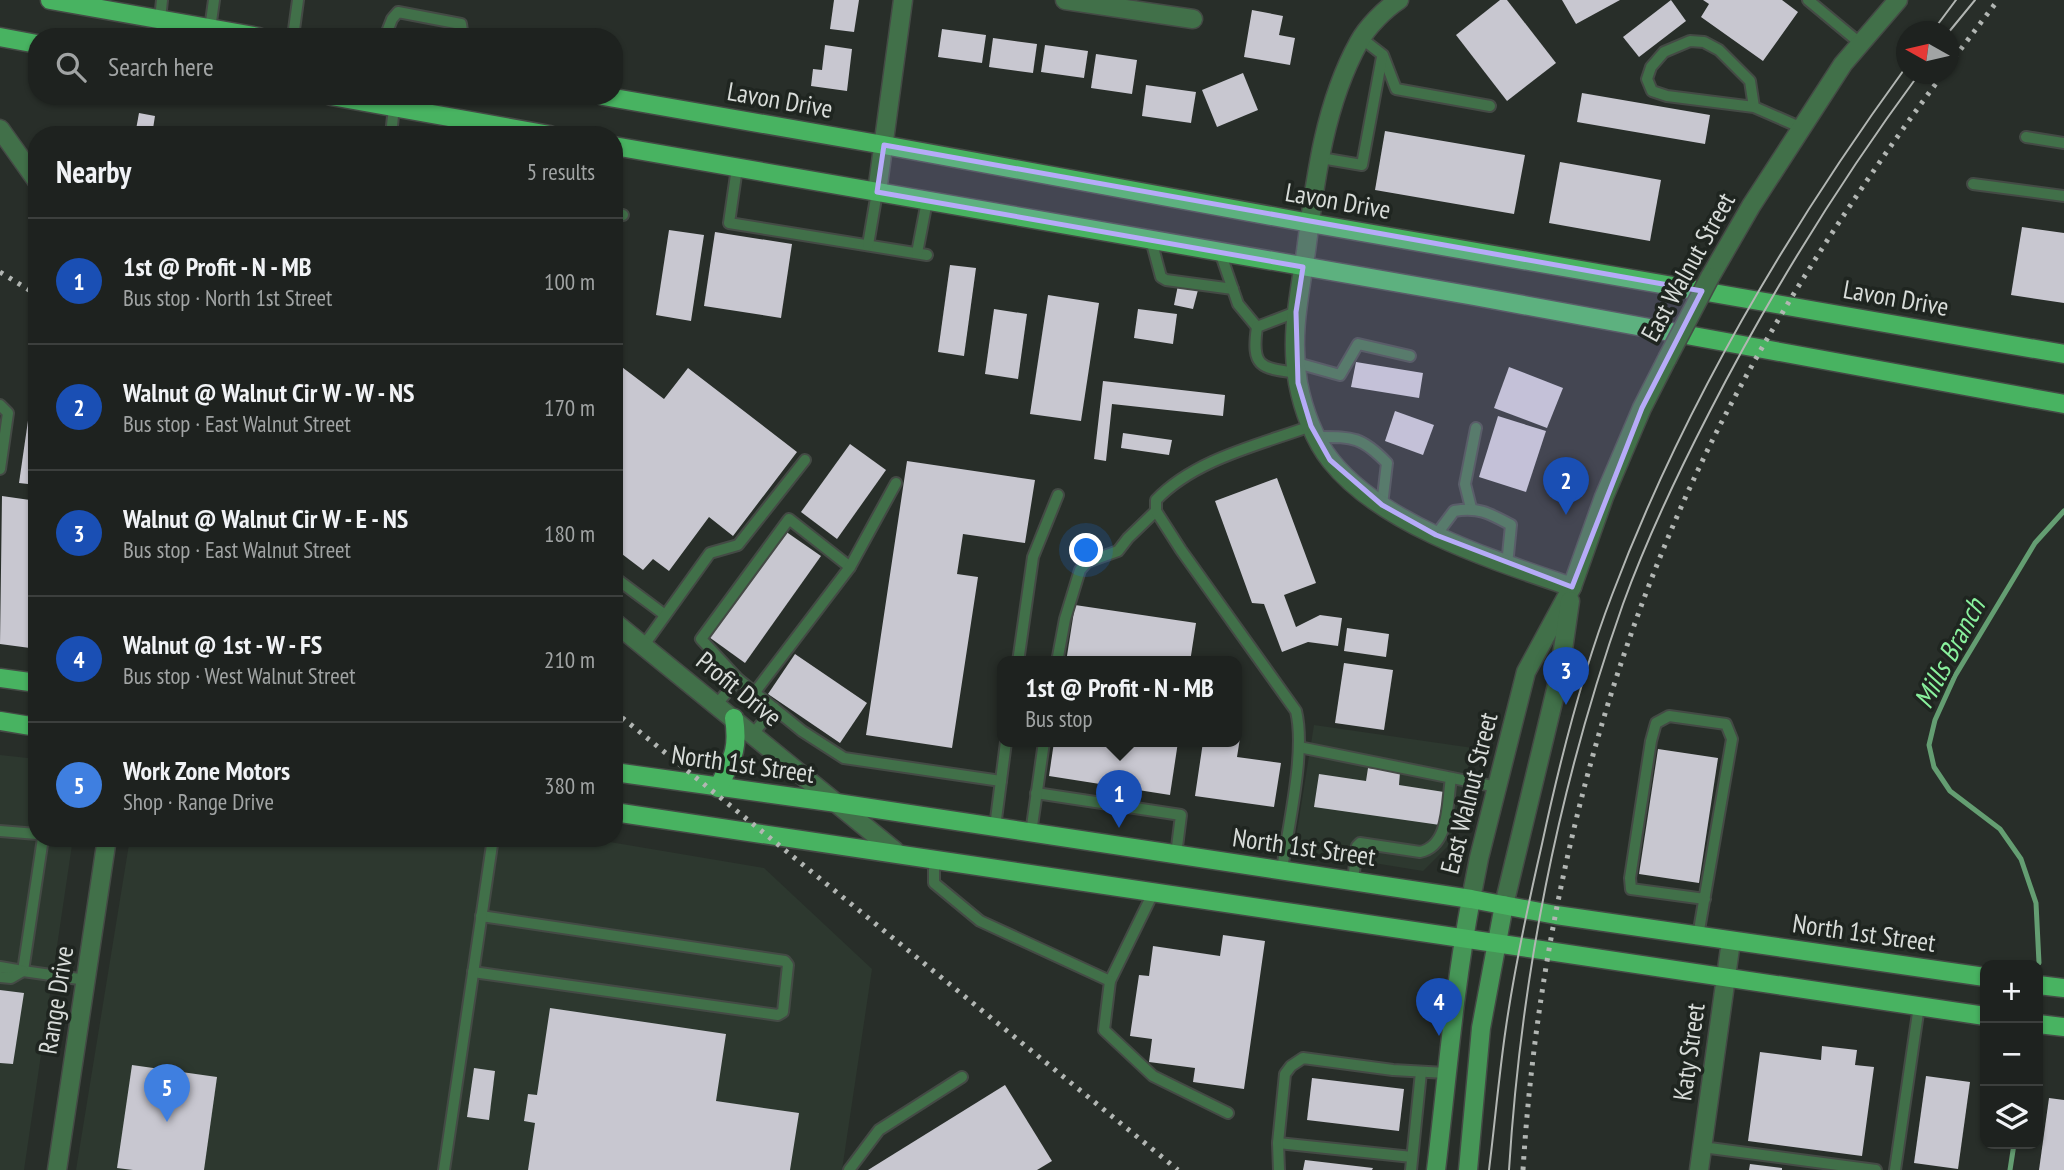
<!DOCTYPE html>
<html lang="en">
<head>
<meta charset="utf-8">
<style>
	body { margin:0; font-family:"PT Sans Narrow",sans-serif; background:#262a28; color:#f1f3f6 }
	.controls { position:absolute; right:21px; bottom:21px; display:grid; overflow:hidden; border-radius:14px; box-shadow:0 2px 5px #0004 }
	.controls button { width:63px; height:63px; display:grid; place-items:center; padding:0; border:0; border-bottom:2px solid #3c3f3d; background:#1e221f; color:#f1f3f6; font:35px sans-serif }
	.compass { position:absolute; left:1896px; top:21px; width:63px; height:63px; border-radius:50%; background:#1e221f; box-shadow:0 2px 5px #0004; rotate:278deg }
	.you { position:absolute; left:1087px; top:551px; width:24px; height:24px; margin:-18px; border:5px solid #fff; border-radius:50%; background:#1a73e8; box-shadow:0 0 0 10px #1a73e833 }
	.badge { display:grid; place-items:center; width:46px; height:46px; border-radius:50%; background:#b6abf8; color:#fff; font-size:23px; font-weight:700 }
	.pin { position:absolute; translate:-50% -58px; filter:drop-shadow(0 2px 4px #0008) }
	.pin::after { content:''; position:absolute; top:37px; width:24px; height:21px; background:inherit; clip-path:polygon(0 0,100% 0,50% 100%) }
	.popup { position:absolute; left:997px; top:656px; width:245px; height:91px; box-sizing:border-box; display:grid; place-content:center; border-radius:14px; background:#1e221f; filter:drop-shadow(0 2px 5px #0005); font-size:23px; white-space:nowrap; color:#a1a4a4 }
	.popup b { font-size:26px; color:#f1f3f6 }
	.popup::after { content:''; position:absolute; left:50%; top:100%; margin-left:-14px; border:14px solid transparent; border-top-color:#1e221f }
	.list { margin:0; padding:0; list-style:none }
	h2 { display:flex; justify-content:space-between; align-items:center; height:91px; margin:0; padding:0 28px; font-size:30px }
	h2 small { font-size:23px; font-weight:400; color:#a1a4a4 }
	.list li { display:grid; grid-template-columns:46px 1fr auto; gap:21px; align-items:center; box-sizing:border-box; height:126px; padding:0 28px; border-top:2px solid #3c3f3d }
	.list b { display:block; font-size:26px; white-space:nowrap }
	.list p { margin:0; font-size:23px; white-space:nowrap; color:#a1a4a4 }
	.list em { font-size:23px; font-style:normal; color:#a1a4a4 }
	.icon { flex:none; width:38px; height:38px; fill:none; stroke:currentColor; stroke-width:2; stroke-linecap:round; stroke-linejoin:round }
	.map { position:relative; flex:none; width:2064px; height:1170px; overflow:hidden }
	.search { position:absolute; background:#1e221f; box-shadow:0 2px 5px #0004; left:28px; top:28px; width:595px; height:77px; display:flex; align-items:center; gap:18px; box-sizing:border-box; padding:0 24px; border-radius:28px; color:#a1a4a4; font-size:26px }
	.panel { position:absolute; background:#1e221f; box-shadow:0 2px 5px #0004; left:28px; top:126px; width:595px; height:721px; border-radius:28px }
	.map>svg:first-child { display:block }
	.built { fill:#2d382f }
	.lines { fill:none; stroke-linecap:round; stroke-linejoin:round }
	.stream { stroke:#649e72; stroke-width:5 }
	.building { fill:#c8c7d0 }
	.service-casing { stroke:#444a45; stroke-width:14 }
	.minor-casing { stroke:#444a45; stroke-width:21 }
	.tertiary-casing { stroke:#444a45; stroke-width:21 }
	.secondary-casing { stroke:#444a45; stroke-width:21 }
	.primary-casing { stroke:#444a45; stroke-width:21 }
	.service { stroke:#417049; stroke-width:10 }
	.minor { stroke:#417049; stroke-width:18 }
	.tertiary { stroke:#417049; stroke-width:18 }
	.secondary { stroke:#469657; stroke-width:18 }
	.primary { stroke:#48b361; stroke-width:18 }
	.tram { stroke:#b2b6b3; stroke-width:2 }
	.rail { stroke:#b2b6b3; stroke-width:5; stroke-dasharray:3.5 7; stroke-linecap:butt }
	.tertiary-bridge-casing { stroke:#444a45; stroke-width:21; stroke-linecap:butt }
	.tertiary-bridge { stroke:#417049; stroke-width:18 }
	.marked { fill:#b6abf8; fill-opacity:0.2; stroke:#b6abf8; stroke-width:5; stroke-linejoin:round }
	.labels { text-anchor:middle; stroke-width:7; stroke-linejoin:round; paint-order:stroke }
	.street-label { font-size:26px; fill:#d8dcd9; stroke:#1f2520 }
	.water-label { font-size:28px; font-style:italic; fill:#89f19d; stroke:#1f2520 }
</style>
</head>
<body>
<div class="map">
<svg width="2064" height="1170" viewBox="0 0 2064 1170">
	<rect width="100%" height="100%" fill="#282e29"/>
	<g class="built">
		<polygon points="1314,725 1473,748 1449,845 1423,871 1294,850"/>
		<polygon points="0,755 37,759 37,838 73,838 24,1170 0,1170"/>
		<polygon points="130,838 586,838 764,868 872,969 842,1170 76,1170"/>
	</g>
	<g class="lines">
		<g class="stream">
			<polyline points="2039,963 2036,903 2021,859 2000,829 1950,791 1934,767 1929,745 1935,720 1955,676 2035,543 2064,511"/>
			<polyline points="2010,1170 2014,1144"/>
		</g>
	</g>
	<g class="building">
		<polygon points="834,0 859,0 854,32 830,29"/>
		<polygon points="1500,0 1507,0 1556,63 1507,101 1456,35"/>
		<polygon points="1562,0 1620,0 1576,24"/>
		<polygon points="1671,0 1686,21 1639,57 1623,37"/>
		<polygon points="1703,0 1782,0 1798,12 1763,61 1701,17 1709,4"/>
		<polygon points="1252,10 1283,16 1279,35 1295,38 1290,65 1244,57"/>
		<polygon points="942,29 986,35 982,63 938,57"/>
		<polygon points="993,38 1037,44 1033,73 989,67"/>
		<polygon points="825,45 852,49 847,91 811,86 813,69 822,70"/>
		<polygon points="1045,45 1088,51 1084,78 1041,72"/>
		<polygon points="1096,54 1137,60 1132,94 1091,88"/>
		<polygon points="1243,73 1258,110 1217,127 1202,90"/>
		<polygon points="1146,85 1196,92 1191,123 1142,116"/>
		<polygon points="1582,93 1710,115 1705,144 1577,122"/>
		<polygon points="139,113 155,116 152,135 135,135"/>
		<polygon points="1385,131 1525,155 1514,214 1375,190"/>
		<polygon points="1560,162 1661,180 1650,241 1549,223"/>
		<polygon points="2022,227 2064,233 2064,303 2011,295"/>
		<polygon points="669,230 704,235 691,321 656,315"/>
		<polygon points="715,232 792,244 781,318 704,306"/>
		<polygon points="950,265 976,268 964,356 938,352"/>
		<polygon points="1178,285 1198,290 1193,309 1174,305"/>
		<polygon points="1048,295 1099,303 1081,421 1030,414"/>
		<polygon points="994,309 1027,314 1018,379 985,374"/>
		<polygon points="1138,309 1177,314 1173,344 1134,338"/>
		<polygon points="614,361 664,399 688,368 797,452 733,536 709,517 669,571 653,559 643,570 614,548"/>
		<polygon points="1356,362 1423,373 1419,398 1351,387"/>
		<polygon points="1509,367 1563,388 1547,428 1494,408"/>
		<polygon points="1103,381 1225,395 1223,416 1112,404 1106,461 1094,459"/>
		<polygon points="32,393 37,394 37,485 19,483"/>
		<polygon points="1395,411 1434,425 1423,455 1385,441"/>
		<polygon points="1498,416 1546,431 1526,492 1479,477"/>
		<polygon points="1123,433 1172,440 1169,455 1121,448"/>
		<polygon points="850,444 886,470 837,539 801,512"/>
		<polygon points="907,461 1035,480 1025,543 963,534 957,574 978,577 952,748 866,735"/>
		<polygon points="1277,478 1316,583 1284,595 1296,627 1320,615 1342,618 1338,646 1308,642 1282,652 1264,604 1252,603 1215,501"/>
		<polygon points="2,496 37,501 37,623 33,623 30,648 0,644"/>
		<polygon points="785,531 821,556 745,663 709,637"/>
		<polygon points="1075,605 1196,623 1190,662 1066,662"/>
		<polygon points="1347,628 1389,634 1386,657 1344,651"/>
		<polygon points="795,654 867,703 840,743 768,694"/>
		<polygon points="1344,663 1393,670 1384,730 1335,723"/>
		<polygon points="1236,738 1240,738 1237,757 1281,763 1274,807 1195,796 1203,742 1236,742"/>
		<polygon points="1054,742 1178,742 1170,795 1049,776"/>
		<polygon points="1658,749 1718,758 1699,883 1639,874"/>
		<polygon points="1368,768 1400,772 1399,785 1444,792 1440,825 1314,807 1319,774 1366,781"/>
		<polygon points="1223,935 1265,941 1244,1089 1193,1082 1195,1068 1149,1062 1152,1039 1130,1036 1139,975 1149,976 1153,946 1220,956"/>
		<polygon points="0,990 24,993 13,1064 0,1063"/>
		<polygon points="550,1008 726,1034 716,1101 799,1113 790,1170 528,1170 535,1123 524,1121 528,1094 537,1095"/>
		<polygon points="1822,1046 1857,1050 1855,1065 1874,1067 1862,1156 1748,1141 1760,1052 1821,1060"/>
		<polygon points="132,1065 217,1077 204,1170 133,1170 117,1168"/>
		<polygon points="474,1068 495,1071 489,1120 467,1117"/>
		<polygon points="1926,1076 1970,1082 1958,1169 1914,1163"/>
		<polygon points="1312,1078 1404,1089 1399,1131 1307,1120"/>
		<polygon points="1005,1085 1052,1161 1037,1170 868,1170"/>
		<polygon points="2049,1098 2064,1100 2064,1170 2039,1170"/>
		<polygon points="1305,1160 1373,1168 1372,1170 1303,1170"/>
		<polygon points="1750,1164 1782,1168 1782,1170 1749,1170"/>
	</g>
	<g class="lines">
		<g class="service-casing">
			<g id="service">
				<polyline points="1808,0 1861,44"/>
				<polyline points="160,19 162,0"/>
				<polyline points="210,29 214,0"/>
				<polyline points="293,37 298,0"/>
				<polyline points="385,37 392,19 398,12 461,24 463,37"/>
				<polyline points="1361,38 1383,55 1396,89 1490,106"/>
				<polyline points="1754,107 1750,81 1719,50 1704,42 1690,41 1664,52 1651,67 1647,79 1652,91 1667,96 1754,107 1802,128"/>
				<polyline points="391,135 394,107"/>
				<polyline points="2026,137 2064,143"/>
				<polyline points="1321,158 1362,165 1382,57"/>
				<polyline points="737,168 729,223 927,255"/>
				<polyline points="1973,184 2064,196"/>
				<polyline points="614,213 623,215"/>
				<polyline points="1151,240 1161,277 1166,280 1233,289"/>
				<polyline points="868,245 877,192"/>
				<polyline points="1220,252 1238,304 1257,327"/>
				<polyline points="917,253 927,201"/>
				<path d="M1296 312 1257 327C1251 368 1261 368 1298 373"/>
				<polyline points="1297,363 1340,375 1358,344 1410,356"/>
				<polyline points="0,405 8,413 0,469"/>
				<path d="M1317 437C1352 437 1361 436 1387 463L1382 505"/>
				<polyline points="1471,508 1465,484 1476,428"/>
				<path d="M1436 535 1454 511C1479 507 1489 513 1511 525L1507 565"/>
				<polyline points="850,567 789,519 701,639 738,679 802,731 844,758 1001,781"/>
				<polyline points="614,577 665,615"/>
				<polyline points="644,645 710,553 738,545 805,460"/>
				<polyline points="1018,662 1033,557 1058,495"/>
				<polyline points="1057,662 1065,619 1080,570 1087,562 1118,551 1128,538 1156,511"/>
				<polyline points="755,692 850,567 896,483"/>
				<polyline points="717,704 738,679"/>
				<polyline points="753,734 774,708"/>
				<polyline points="1299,747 1497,787"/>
				<polyline points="1036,793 1181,815 1176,855"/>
				<polyline points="995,827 1006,742"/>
				<polyline points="0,831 37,834"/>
				<polyline points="1031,833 1044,742"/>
				<polyline points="43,838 23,971 86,980"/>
				<polyline points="934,857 934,883 980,921 1110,981 1154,891"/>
				<path d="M1282 870C1288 826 1306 752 1296 711L1181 550 1156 511V500C1195 459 1259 445 1311 426"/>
				<path d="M1353 881 1357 846 1360 843 1420 852C1450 846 1447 802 1451 778"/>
				<polyline points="1698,936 1732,739 1726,724 1669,716 1656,723 1651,741 1630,878 1631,889 1705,899"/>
				<polyline points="0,967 23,971"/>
				<polyline points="473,972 778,1015 783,1012 788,965 785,961 481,916"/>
				<polyline points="0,977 11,978 23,971"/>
				<polyline points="1110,981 1104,1030 1153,1076 1228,1113"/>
				<polyline points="1278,1143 1412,1157"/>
				<polyline points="1702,1147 1876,1170"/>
				<polyline points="444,1170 493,838"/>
				<polyline points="849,1170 879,1130 962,1077"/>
				<polyline points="1279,1170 1278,1143 1285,1074 1291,1066 1303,1058 1393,1070 1446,1073"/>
				<polyline points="1411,1170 1421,1072"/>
				<polyline points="1895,1170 1919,1006"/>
			</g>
		</g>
		<g class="minor-casing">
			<g id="minor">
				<polyline points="1065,0 1193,19"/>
				<path d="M1399 0C1385 9 1367 27 1359 42 1324 105 1315 181 1306 251 1299 297 1290 336 1298 383 1303 409 1314 440 1331 461 1383 526 1496 561 1572 587"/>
				<polyline points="0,129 37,181"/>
				<polyline points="877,192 903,0"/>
				<polyline points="614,622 895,851"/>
				<polyline points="57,1170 107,838"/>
				<polyline points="1699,1170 1731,941"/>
			</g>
		</g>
		<g class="tertiary-casing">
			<g id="tertiary">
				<polyline points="1710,277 1751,206 1843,64 1898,0"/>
				<polyline points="1471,899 1479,858 1526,672 1572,587 1604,497 1642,408 1667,359"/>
				<polyline points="1504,905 1559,677 1570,601"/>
			</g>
		</g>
		<g class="secondary-casing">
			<g id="secondary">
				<path d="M1436 1170C1447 1080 1454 989 1471 899"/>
				<polyline points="1468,1170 1481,1028 1504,905"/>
			</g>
		</g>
		<g class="primary-casing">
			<g id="primary">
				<polyline points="50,0 259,37"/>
				<polyline points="0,37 37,44"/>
				<polyline points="331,96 550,135"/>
				<polyline points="603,96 884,145 1310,223 2064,354"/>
				<polyline points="614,146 1474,296 2064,404"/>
				<polyline points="0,678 37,683"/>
				<polyline points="0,721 37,727"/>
				<polyline points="614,772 837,803 1471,899 1556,915 1985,977"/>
				<path d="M718 788C732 759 739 751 734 718"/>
				<path d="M614 812C1071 879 1528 949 1985 1016"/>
				<polyline points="2038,985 2064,988"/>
				<polyline points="2038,1024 2064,1027"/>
			</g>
		</g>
		<use href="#service" class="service"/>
		<use href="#minor" class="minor"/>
		<use href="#tertiary" class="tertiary"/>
		<use href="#secondary" class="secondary"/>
		<use href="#primary" class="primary"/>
		<g class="tram">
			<polyline points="1932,32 1956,0"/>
			<polyline points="1948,33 1975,0"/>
			<path d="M1489 1170C1495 1122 1499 1074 1506 1027 1515 965 1528 905 1542 844 1560 760 1581 676 1612 595 1683 407 1788 229 1906 67"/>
			<path d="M1509 1170C1521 978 1559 785 1623 604 1647 538 1677 475 1709 413 1770 294 1840 181 1919 74"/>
		</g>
		<g class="rail">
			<polyline points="1948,66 1998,0"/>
			<polyline points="0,272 37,295"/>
			<polyline points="614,711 1178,1170"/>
			<path d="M1523 1170C1538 921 1604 656 1716 433 1780 307 1859 187 1943 74"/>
		</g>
		<g class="tertiary-bridge-casing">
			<polyline id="tertiary-bridge" points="1667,359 1710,277"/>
		</g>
		<use href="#tertiary-bridge" class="tertiary-bridge"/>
	</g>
	<path class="marked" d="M884 145 1702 291 1642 408 1572 587 1436 535 1382 505 1330 460 1311 426 1298 383 1296 312 1303 267 877 192Z"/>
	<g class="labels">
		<g class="street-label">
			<text transform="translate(780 100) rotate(10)" y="9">Lavon Drive</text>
			<text transform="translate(1338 201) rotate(10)" y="9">Lavon Drive</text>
			<text transform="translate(1688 267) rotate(-61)" y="9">East Walnut Street</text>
			<text transform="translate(1896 298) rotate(10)" y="9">Lavon Drive</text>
			<text transform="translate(739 689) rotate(39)" y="9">Profit Drive</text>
			<text transform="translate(743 764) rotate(8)" y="9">North 1st Street</text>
			<text transform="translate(1469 793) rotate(-76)" y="9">East Walnut Street</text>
			<text transform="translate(1304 847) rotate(8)" y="9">North 1st Street</text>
			<text transform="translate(1864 933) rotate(8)" y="9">North 1st Street</text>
			<text transform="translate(56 1000) rotate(-81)" y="9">Range Drive</text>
			<text transform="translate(1689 1052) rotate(-82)" y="9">Katy Street</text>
		</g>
		<g class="water-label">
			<text transform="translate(1949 653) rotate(-62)" y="10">Mills Branch</text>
		</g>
	</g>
</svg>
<div class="controls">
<button>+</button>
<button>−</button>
<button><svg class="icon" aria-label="layers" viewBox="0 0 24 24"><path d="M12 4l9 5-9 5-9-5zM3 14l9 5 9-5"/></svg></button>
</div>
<svg class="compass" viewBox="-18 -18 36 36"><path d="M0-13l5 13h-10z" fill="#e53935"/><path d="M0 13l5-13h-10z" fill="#a1a4a4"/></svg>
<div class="you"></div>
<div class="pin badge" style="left:1119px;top:828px;background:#1a4fb4">1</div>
<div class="popup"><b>1st @ Profit - N - MB</b>Bus stop</div>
<div class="pin badge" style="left:1566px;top:515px;background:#1a4fb4">2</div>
<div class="pin badge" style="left:1566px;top:705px;background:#1a4fb4">3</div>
<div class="pin badge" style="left:1439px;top:1036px;background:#1a4fb4">4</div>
<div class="pin badge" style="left:167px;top:1122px;background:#3f7fe0">5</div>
<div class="search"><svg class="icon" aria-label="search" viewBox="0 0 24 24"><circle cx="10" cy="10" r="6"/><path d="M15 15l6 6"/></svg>Search here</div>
<section class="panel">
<h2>Nearby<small>5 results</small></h2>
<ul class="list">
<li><span class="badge" style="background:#1a4fb4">1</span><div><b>1st @ Profit - N - MB</b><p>Bus stop · North 1st Street</p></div><em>100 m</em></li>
<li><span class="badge" style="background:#1a4fb4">2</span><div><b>Walnut @ Walnut Cir W - W - NS</b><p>Bus stop · East Walnut Street</p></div><em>170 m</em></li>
<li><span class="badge" style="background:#1a4fb4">3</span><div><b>Walnut @ Walnut Cir W - E - NS</b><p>Bus stop · East Walnut Street</p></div><em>180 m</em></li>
<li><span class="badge" style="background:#1a4fb4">4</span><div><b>Walnut @ 1st - W - FS</b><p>Bus stop · West Walnut Street</p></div><em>210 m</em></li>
<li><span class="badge" style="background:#3f7fe0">5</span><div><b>Work Zone Motors</b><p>Shop · Range Drive</p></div><em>380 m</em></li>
</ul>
</section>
</div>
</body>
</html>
